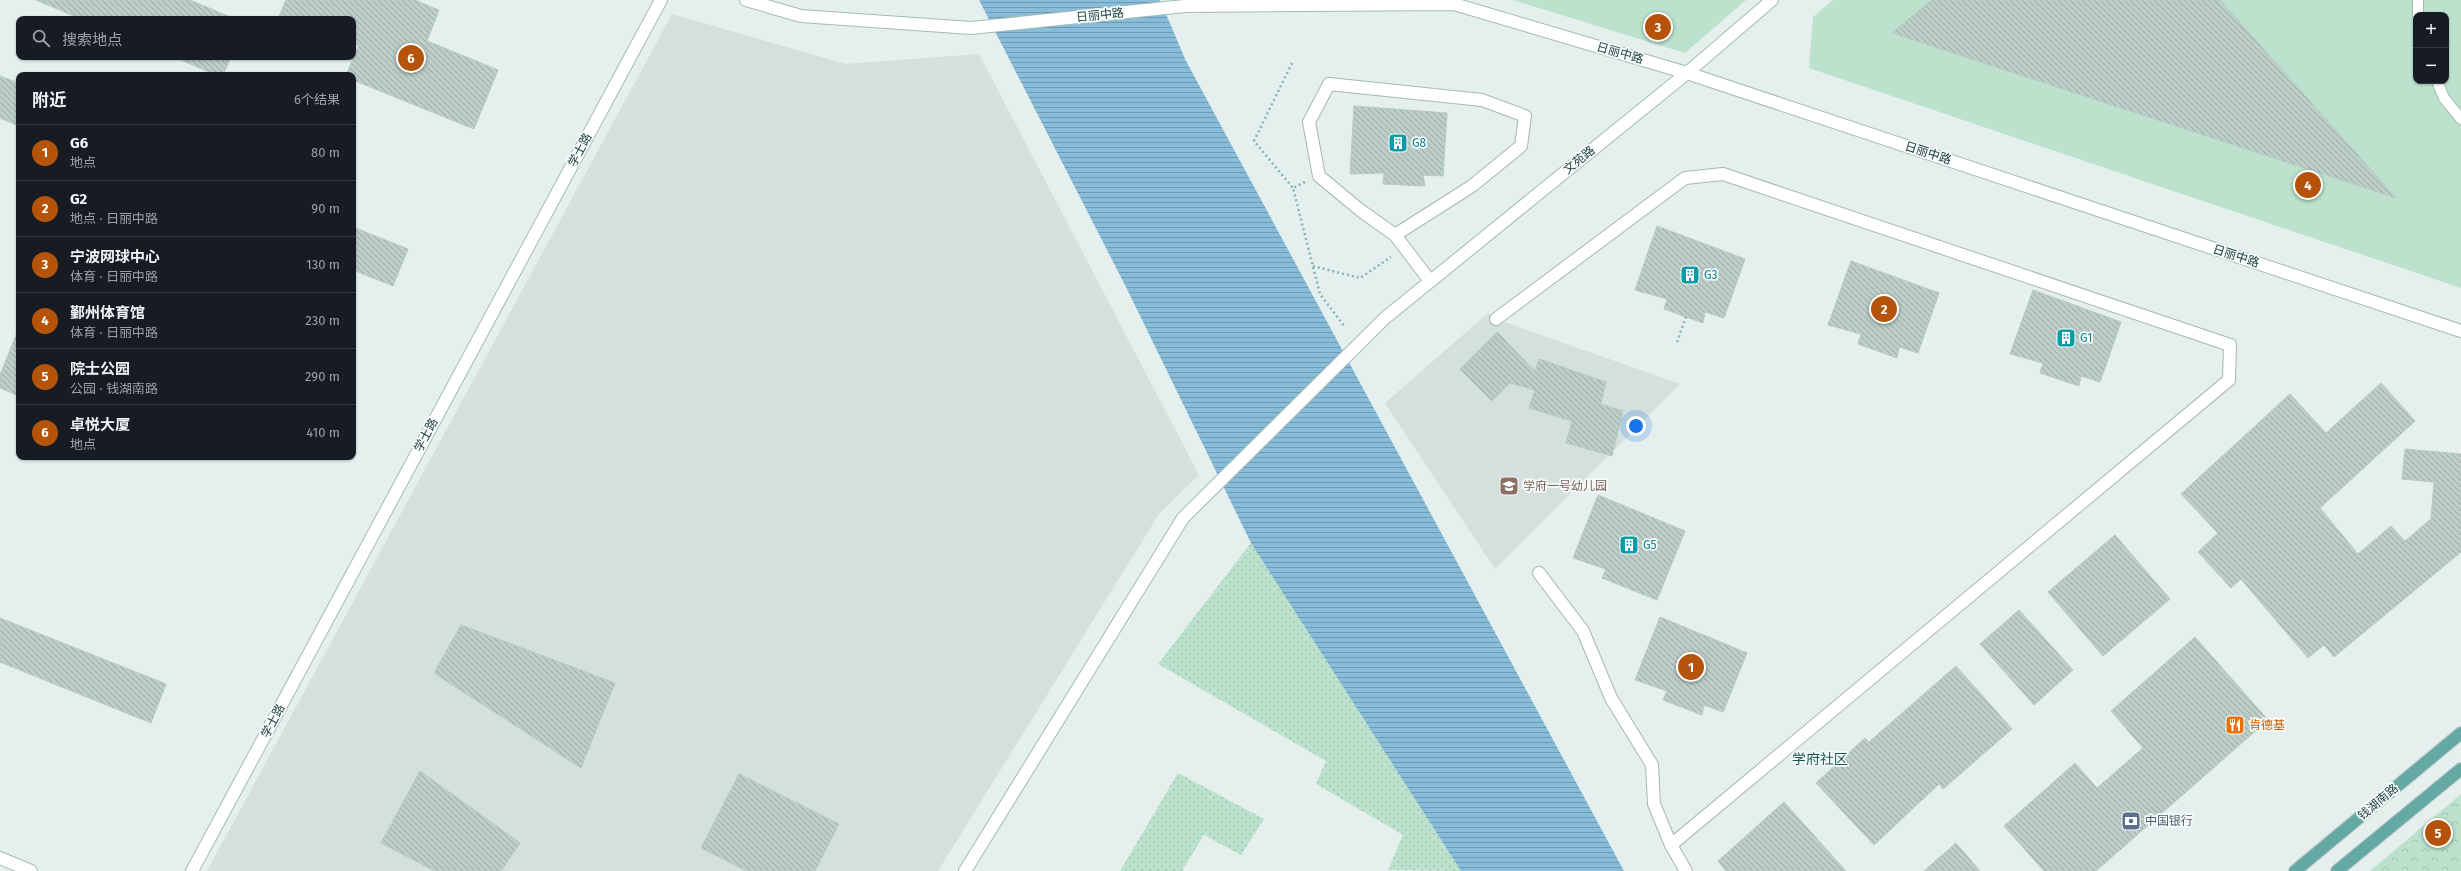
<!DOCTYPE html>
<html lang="zh">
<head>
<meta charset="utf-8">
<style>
	body { margin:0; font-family:"Fira Sans","Noto Sans SC",sans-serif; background:#20242c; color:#f1f3f6 }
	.controls { position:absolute; right:12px; top:12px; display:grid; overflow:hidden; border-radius:8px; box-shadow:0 1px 3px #0004 }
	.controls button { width:36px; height:36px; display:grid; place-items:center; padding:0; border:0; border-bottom:1px solid #363941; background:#171b24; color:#f1f3f6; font:20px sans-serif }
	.you { position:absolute; left:1636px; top:426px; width:14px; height:14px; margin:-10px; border:3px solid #fff; border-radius:50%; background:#1a73e8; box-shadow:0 0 0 6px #1a73e833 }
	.badge { display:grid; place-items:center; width:26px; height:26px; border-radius:50%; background:#b45309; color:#fff; font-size:13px; font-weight:700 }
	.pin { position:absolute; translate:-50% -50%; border:2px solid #fff; box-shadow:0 1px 4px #0006 }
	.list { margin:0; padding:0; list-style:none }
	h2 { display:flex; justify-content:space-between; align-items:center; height:52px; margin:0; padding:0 16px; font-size:17px }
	h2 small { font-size:13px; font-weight:400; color:#9ea1a6 }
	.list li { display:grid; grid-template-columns:26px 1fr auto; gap:12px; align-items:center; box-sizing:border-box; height:56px; padding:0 16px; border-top:1px solid #363941 }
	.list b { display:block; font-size:15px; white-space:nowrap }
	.list p { margin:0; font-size:13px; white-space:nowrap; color:#9ea1a6 }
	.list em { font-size:13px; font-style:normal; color:#9ea1a6 }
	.icon { flex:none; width:22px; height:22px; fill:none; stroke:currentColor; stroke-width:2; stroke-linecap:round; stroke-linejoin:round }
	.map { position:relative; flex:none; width:2461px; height:871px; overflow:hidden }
	.search { position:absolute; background:#171b24; box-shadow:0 1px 3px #0004; left:16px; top:16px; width:340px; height:44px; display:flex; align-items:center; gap:10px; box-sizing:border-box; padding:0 14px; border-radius:8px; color:#9ea1a6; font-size:15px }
	.panel { position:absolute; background:#171b24; box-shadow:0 1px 3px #0004; left:16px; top:72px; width:340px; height:388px; border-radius:8px }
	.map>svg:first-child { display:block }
	.built { fill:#d3e0dd }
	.grass { fill:url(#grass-dots) }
	.forest { fill:url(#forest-crowns) }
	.pitch { fill:#bce2cd; fill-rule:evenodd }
	.water { fill:url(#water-rules) }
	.building { fill:url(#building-back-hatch); stroke:#b6cac5 }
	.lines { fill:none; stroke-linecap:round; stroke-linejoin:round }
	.lane-casing { stroke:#a6b8b6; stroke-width:12 }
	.street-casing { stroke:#a6b8b6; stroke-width:14 }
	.secondary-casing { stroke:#a2bcb9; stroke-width:14 }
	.primary-casing { stroke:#c1cbca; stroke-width:14 }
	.path { stroke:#82b6af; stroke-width:2.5; stroke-dasharray:2 3; stroke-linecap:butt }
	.lane { stroke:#fff; stroke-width:10 }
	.street { stroke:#fff; stroke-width:12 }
	.secondary { stroke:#fff; stroke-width:12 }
	.primary { stroke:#65a9a4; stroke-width:12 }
	.labels { text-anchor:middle; stroke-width:3.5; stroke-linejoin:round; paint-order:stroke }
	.street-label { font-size:12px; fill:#214441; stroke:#f6fbfa }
	.culture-label { font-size:12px; fill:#0d838f; stroke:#f6fbfa; text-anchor:start }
	.education-label { font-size:12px; fill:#785e54; stroke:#f6fbfa; text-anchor:start }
	.food-label { font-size:12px; fill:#c56008; stroke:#f6fbfa; text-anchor:start }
	.service-label { font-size:12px; fill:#4e5e75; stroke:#f6fbfa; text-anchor:start }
	.quarter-label { font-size:14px; fill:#1b5855; stroke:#f6fbfa }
</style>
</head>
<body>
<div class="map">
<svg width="2461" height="871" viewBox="0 0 2461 871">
	<defs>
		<pattern id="grass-dots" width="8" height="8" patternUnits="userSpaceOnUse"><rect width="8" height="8" fill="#bce2cd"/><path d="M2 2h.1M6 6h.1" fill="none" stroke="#a1c3b1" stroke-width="1.8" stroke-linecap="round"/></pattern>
		<pattern id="forest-crowns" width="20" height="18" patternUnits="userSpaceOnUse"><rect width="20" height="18" fill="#bce2cd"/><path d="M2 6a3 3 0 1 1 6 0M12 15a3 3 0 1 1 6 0" fill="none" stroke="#a1c3b1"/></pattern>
		<pattern id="water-rules" width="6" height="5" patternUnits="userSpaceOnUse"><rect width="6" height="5" fill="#88bdd9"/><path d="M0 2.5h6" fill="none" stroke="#6f9bb2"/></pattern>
		<pattern id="building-back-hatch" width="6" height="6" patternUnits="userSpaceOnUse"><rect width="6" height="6" fill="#bdcec9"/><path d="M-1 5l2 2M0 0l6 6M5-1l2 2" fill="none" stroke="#99a9a5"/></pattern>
	</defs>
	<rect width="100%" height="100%" fill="#e5efed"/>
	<g class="built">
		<polygon points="672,14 845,64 979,54 1199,475 1159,514 938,871 207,871"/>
		<polygon points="1488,313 1496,319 1680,384 1495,569 1385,403"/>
	</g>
	<g class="grass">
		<polygon points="1251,543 1461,871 1388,870 1403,835 1316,784 1326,761 1158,664"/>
		<polygon points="1178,773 1264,819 1241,855 1204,835 1182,871 1120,871"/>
	</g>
	<polygon class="forest" points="2461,794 2461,871 2370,871"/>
	<g class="pitch">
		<polygon points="1513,0 1746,0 1685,53"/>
		<path d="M1833 0H2461V288L1809 68 1813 17ZM2416 15H2446V81H2416Z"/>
	</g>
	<polygon class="water" points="979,0 1160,0 1186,61 1624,871 1461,871 1251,543 1126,287"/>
	<g class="building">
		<polygon points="36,0 190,0 235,19 81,19"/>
		<polygon points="286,0 415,0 439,10 427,41 498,70 474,129 353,80 353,75 346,75 359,45 353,43 353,19 278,19"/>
		<polygon points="1932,0 2220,0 2396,198 1892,33"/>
		<polygon points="174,57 231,57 223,75 216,75"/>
		<polygon points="0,76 19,83 19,126 0,118"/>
		<polygon points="1354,106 1447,113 1443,176 1423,175 1425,186 1383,184 1384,173 1350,174"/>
		<polygon points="1657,226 1745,259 1724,318 1705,312 1703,323 1664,309 1667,299 1635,290"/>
		<polygon points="353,227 408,249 393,286 353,270"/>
		<polygon points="1851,261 1939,293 1918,353 1899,347 1897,358 1858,344 1861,334 1828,325"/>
		<polygon points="2033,290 2121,322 2100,382 2081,376 2079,386 2040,373 2043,363 2010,354"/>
		<polygon points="18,330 19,330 19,396 0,388 0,375"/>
		<polygon points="1497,332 1535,371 1539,359 1606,382 1601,404 1623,411 1612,456 1566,443 1572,421 1529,408 1535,390 1510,383 1492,401 1460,369"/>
		<polygon points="2381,383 2415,421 2320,508 2358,554 2391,526 2405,541 2431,519 2434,482 2402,479 2405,449 2461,454 2461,552 2334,657 2324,645 2308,658 2241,579 2231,588 2198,552 2218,533 2181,494 2290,394 2326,433"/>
		<polygon points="1598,495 1685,531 1657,600 1602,578 1606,569 1573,558"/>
		<polygon points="2115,535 2170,599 2103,656 2048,592"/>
		<polygon points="2019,610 2073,670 2034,705 1980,644"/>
		<polygon points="1660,617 1747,653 1723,712 1704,705 1702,715 1663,700 1667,691 1635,680"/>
		<polygon points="0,618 166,684 151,723 0,662"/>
		<polygon points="461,625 615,683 581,768 434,673"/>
		<polygon points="2195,637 2268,720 2096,871 2044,871 2004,826 2075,763 2097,788 2143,748 2111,711"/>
		<polygon points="1956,666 2012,729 1943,789 1939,784 1874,845 1816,783 1865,738 1869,742"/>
		<polygon points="420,771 520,843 501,871 435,871 381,843"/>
		<polygon points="739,774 839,824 815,871 747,871 701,848"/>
		<polygon points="1784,802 1846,871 1726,871 1718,861"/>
		<polygon points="1956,843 1980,871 1924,871"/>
	</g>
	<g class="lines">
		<g class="lane-casing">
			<g id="lane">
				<polyline points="2418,0 2418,15"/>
				<polyline points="2437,81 2444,98 2461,119"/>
			</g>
		</g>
		<g class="street-casing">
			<g id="street">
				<polyline points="1395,235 1472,186 1521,146 1525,116 1482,100 1329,84 1309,122 1319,176 1360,210 1395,235 1430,281"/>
				<polyline points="1496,319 1685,178 1723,174 2230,345 2229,380 1671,845 1686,871"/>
				<polyline points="1539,573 1583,631 1611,698 1652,765 1654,804 1671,845"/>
			</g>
		</g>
		<g class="secondary-casing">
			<g id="secondary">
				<polyline points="746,0 801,16 971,28 1185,6 1454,4 1687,73 2461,331"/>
				<polyline points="0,858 31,871"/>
				<polyline points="192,871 661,0"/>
				<polyline points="965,871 1183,518 1385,318 1687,73 1772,0"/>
			</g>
		</g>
		<g class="primary-casing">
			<g id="primary">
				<polyline points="2295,871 2461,733"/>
				<polyline points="2337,871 2461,769"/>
			</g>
		</g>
		<g class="path">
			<polyline points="1292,63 1254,141 1293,188"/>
			<polyline points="1305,182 1293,188 1320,294 1344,326"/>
			<polyline points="1313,266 1360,278 1391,257"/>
			<polyline points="1677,342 1686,317"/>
		</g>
		<use href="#lane" class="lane"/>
		<use href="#street" class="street"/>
		<use href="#secondary" class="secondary"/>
		<use href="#primary" class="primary"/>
	</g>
	<defs>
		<g id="building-square" transform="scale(1)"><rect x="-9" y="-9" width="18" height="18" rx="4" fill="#0f9aa8" stroke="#f6fbfa"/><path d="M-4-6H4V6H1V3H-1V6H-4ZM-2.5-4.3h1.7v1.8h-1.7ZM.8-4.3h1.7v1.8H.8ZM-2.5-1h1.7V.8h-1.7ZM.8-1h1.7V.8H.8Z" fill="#fff"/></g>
		<g id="school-square" transform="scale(1)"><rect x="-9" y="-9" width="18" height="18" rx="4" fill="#8d6e63" stroke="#f6fbfa"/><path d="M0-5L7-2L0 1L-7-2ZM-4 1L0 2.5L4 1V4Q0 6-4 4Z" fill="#fff"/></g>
		<g id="restaurant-square" transform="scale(1)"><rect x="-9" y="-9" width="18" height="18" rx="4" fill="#e8710a" stroke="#f6fbfa"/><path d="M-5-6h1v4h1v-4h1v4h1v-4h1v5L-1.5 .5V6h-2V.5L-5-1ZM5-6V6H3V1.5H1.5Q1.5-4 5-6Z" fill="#fff"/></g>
		<g id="bank-square" transform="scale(1)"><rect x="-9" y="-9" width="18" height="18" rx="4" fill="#5c6f8a" stroke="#f6fbfa"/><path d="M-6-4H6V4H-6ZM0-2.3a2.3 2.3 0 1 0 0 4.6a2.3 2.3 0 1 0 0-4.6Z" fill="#fff"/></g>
	</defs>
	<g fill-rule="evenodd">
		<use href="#building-square" x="1398" y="143"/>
		<use href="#building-square" x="1690" y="275"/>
		<use href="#building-square" x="2066" y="338"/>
		<use href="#school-square" x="1509" y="486"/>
		<use href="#building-square" x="1629" y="545"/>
		<use href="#restaurant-square" x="2235" y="725"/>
		<use href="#bank-square" x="2131" y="821"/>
	</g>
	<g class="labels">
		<g class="street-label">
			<text transform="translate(1100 15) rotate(-6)" y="4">日丽中路</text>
			<text transform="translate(1620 53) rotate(16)" y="4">日丽中路</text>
			<text transform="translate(580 150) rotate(-62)" y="4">学士路</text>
			<text transform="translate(1928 153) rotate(18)" y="4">日丽中路</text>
			<text transform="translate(1579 160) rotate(-39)" y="4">文苑路</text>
			<text transform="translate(2236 256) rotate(18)" y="4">日丽中路</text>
			<text transform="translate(426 435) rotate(-62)" y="4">学士路</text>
			<text transform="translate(273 721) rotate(-62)" y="4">学士路</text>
			<text transform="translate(2378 802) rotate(-40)" y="4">钱湖南路</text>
		</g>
		<g class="culture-label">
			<text x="1412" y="147">G8</text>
			<text x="1704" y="279">G3</text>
			<text x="2080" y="342">G1</text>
			<text x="1643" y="549">G5</text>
		</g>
		<g class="education-label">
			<text x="1523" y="490">学府一号幼儿园</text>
		</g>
		<g class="food-label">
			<text x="2249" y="729">肯德基</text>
		</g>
		<g class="service-label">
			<text x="2145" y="825">中国银行</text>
		</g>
		<g class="quarter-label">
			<text x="1820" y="764">学府社区</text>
		</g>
	</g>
</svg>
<div class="controls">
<button>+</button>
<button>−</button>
</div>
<div class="you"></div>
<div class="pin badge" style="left:1691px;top:667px">1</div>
<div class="pin badge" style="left:1884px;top:309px">2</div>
<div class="pin badge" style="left:1658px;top:27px">3</div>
<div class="pin badge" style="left:2308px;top:185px">4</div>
<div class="pin badge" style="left:2438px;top:833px">5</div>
<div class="pin badge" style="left:411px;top:58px">6</div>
<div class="search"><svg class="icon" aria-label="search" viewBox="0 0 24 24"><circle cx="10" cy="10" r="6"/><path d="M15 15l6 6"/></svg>搜索地点</div>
<section class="panel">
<h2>附近<small>6个结果</small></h2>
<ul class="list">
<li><span class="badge">1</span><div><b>G6</b><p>地点</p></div><em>80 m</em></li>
<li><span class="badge">2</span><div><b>G2</b><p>地点 · 日丽中路</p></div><em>90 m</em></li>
<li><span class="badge">3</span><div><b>宁波网球中心</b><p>体育 · 日丽中路</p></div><em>130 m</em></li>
<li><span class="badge">4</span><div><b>鄞州体育馆</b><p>体育 · 日丽中路</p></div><em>230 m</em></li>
<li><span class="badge">5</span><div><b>院士公园</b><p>公园 · 钱湖南路</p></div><em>290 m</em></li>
<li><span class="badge">6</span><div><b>卓悦大厦</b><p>地点</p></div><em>410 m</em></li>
</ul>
</section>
</div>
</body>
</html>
